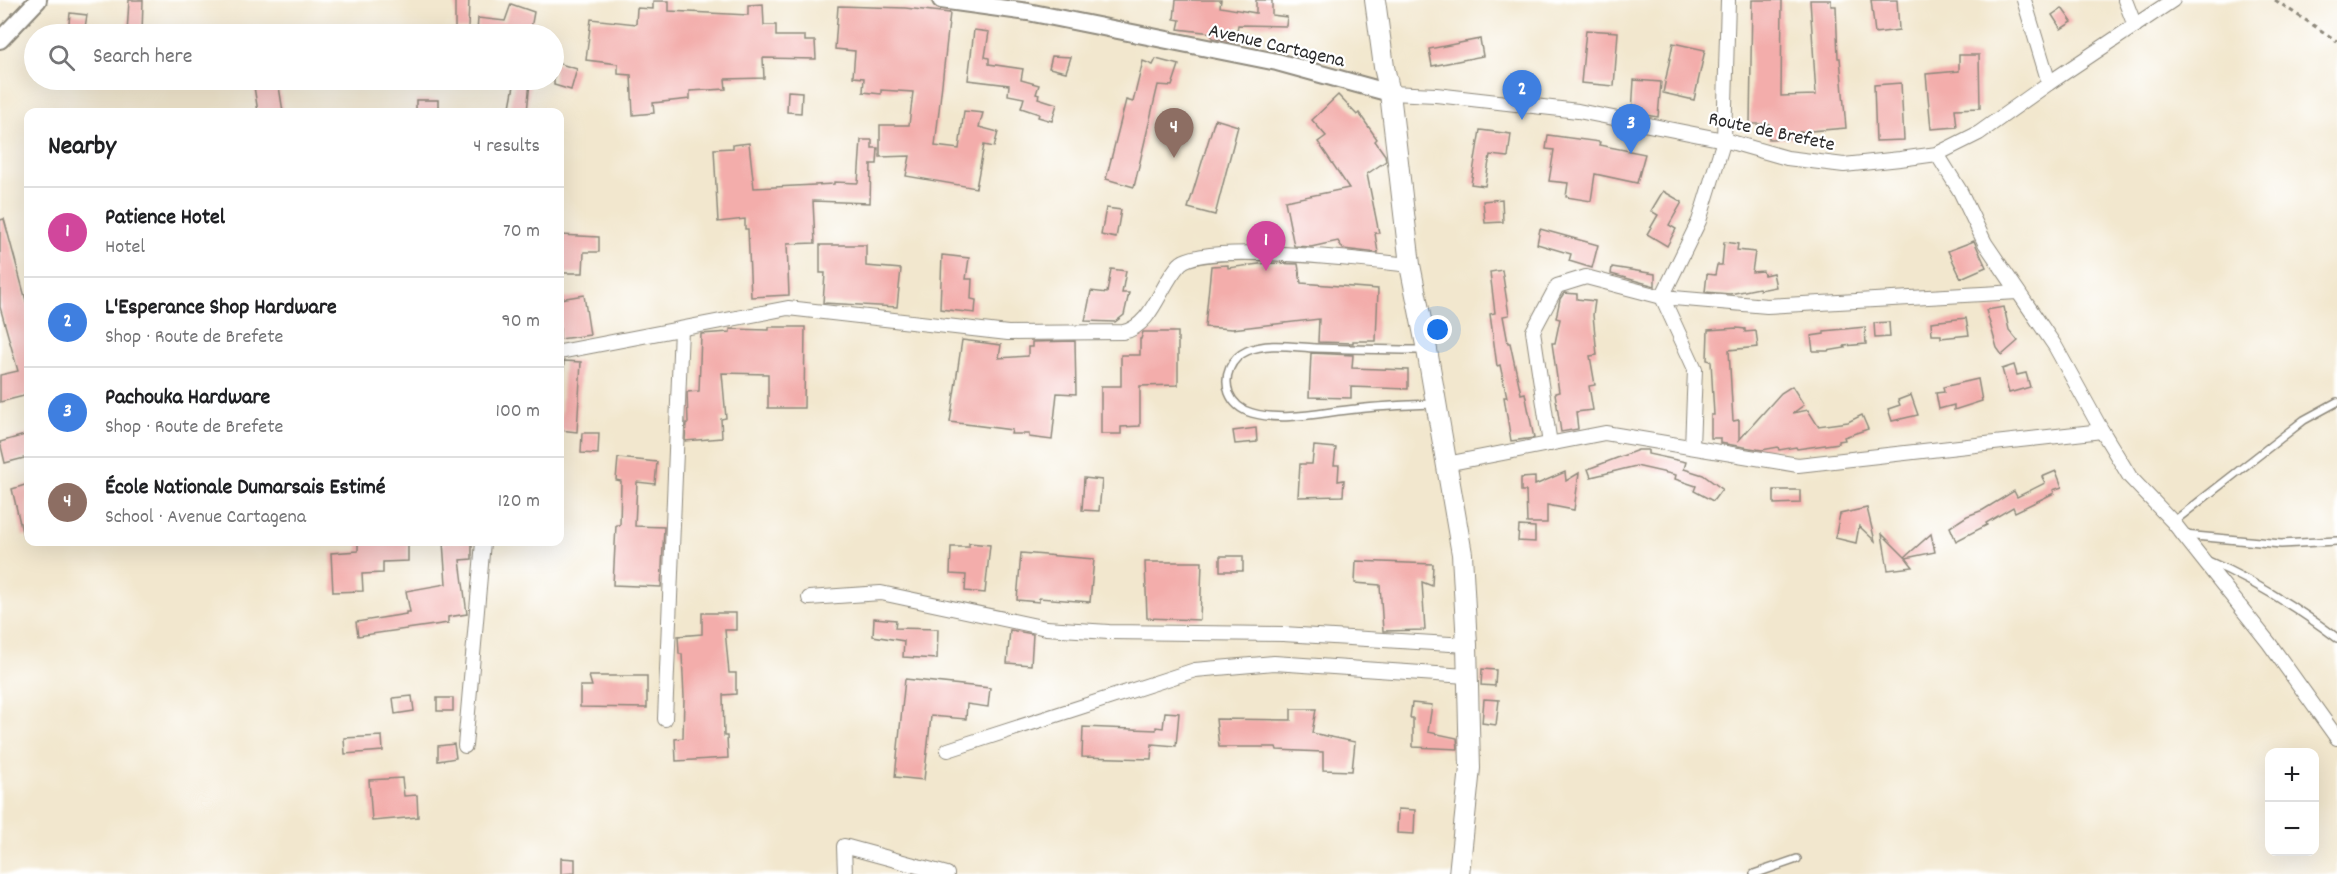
<!DOCTYPE html>
<html lang="en">
<head>
<meta charset="utf-8">
<style>
	body { margin:0; font-family:Dekko,sans-serif; background:#f2f2f2; color:#202124 }
	.controls { position:absolute; right:18px; bottom:18px; display:grid; overflow:hidden; border-radius:12px; box-shadow:0 6px 24px #0002 }
	.controls button { width:54px; height:54px; display:grid; place-items:center; padding:0; border:0; border-bottom:2px solid #e0e0e0; background:#fff; color:#202124; font:30px sans-serif }
	.you { position:absolute; left:1438px; top:330px; width:21px; height:21px; margin:-15px; border:4px solid #fff; border-radius:50%; background:#1a73e8; box-shadow:0 0 0 9px #1a73e833 }
	.badge { display:grid; place-items:center; width:39px; height:39px; border-radius:50%; background:#c8321e; color:#fff; font-size:20px; font-weight:700 }
	.pin { position:absolute; translate:-50% -50px; filter:drop-shadow(0 2px 3px #0008) }
	.pin::after { content:''; position:absolute; top:32px; width:21px; height:18px; background:inherit; clip-path:polygon(0 0,100% 0,50% 100%) }
	.list { margin:0; padding:0; list-style:none }
	h2 { display:flex; justify-content:space-between; align-items:center; height:78px; margin:0; padding:0 24px; font-size:26px }
	h2 small { font-size:20px; font-weight:400; color:#757577 }
	.list li { display:grid; grid-template-columns:39px 1fr auto; gap:18px; align-items:center; box-sizing:border-box; height:90px; padding:0 24px; border-top:2px solid #e0e0e0 }
	.list b { display:block; font-size:22px; white-space:nowrap }
	.list p { margin:0; font-size:20px; white-space:nowrap; color:#757577 }
	.list em { font-size:20px; font-style:normal; color:#757577 }
	.icon { flex:none; width:33px; height:33px; fill:none; stroke:currentColor; stroke-width:2; stroke-linecap:round; stroke-linejoin:round }
	.map { position:relative; flex:none; width:2337px; height:874px; overflow:hidden }
	.search { position:absolute; background:#fff; box-shadow:0 6px 24px #0002; left:24px; top:24px; width:540px; height:66px; display:flex; align-items:center; gap:15px; box-sizing:border-box; padding:0 21px; border-radius:33px; color:#757577; font-size:22px }
	.panel { position:absolute; background:#fff; box-shadow:0 6px 24px #0002; left:24px; top:108px; width:540px; height:438px; border-radius:12px }
	.map>svg:first-child { display:block }
	.building { fill:#f3adab }
	.lines { fill:none; stroke-linecap:round; stroke-linejoin:round }
	.service-casing { stroke:#8e897c; stroke-width:10 }
	.minor-casing { stroke:#8e897c; stroke-width:16 }
	.tertiary-casing { stroke:#8e897c; stroke-width:20 }
	.secondary-casing { stroke:#8e897c; stroke-width:22 }
	.path { stroke:#8e897c; stroke-width:3; stroke-dasharray:4.5 4.5; stroke-linecap:butt }
	.service { stroke:#fff; stroke-width:7 }
	.minor { stroke:#fff; stroke-width:14 }
	.tertiary { stroke:#fff; stroke-width:16 }
	.secondary { stroke:#fff; stroke-width:20 }
	.labels { text-anchor:middle; stroke-width:4.5; stroke-linejoin:round; paint-order:stroke }
	.street-label { font-size:20px; fill:#2b2b2b; stroke:#fff }
</style>
</head>
<body>
<div class="map">
<svg width="2337" height="874" viewBox="0 0 2337 874">
	<rect width="100%" height="100%" fill="#fff"/>
	<filter id="ink" filterUnits="userSpaceOnUse"><feTurbulence type="fractalNoise" baseFrequency=".0167" numOctaves="2"/><feDisplacementMap in="SourceGraphic" scale="12" xChannelSelector="R" yChannelSelector="G"/><feConvolveMatrix kernelMatrix="1 2 1 2 8 2 1 2 1" color-interpolation-filters="sRGB"/></filter>
	<filter id="wash" filterUnits="userSpaceOnUse"><feTurbulence type="fractalNoise" baseFrequency=".008" numOctaves="4" result="noise"/><feDisplacementMap in="SourceGraphic" scale="24" xChannelSelector="R" yChannelSelector="G"/><feGaussianBlur stdDeviation="1.35" result="paint"/><feColorMatrix in="noise" values="0 0 0 0 0 0 0 0 0 0 0 0 0 0 0 0 0 1.4 0 .05"/><feComposite in="paint" operator="in"/></filter>
	<g filter="url(#wash)">
		<rect width="100%" height="100%" fill="#f2e7ce"/>
		<g id="blocks">
			<g class="building">
				<polygon points="129,0 143,0 142,34 127,34"/>
				<polygon points="455,0 469,0 468,29 455,29"/>
				<polygon points="1176,0 1221,0 1220,7 1256,13 1256,0 1272,0 1272,15 1287,17 1286,26 1238,25 1235,42 1212,38 1212,33 1178,29 1180,20 1174,19"/>
				<polygon points="1752,0 1782,0 1781,96 1816,95 1810,0 1831,0 1831,6 1836,6 1838,58 1840,58 1846,128 1799,132 1799,138 1769,139 1769,124 1750,124"/>
				<polygon points="1871,0 1897,0 1899,30 1875,33"/>
				<polygon points="653,1 669,1 669,11 748,15 748,5 763,4 764,25 776,25 776,36 805,36 805,41 815,41 816,59 763,58 764,78 725,79 726,89 690,91 690,99 653,103 654,113 633,115 631,75 618,74 618,64 586,60 591,19 636,24 637,8 653,9"/>
				<polygon points="511,4 534,12 530,34 477,32 478,18 505,21"/>
				<polygon points="838,6 905,8 950,13 935,146 959,149 964,111 983,113 979,127 998,132 994,147 984,145 976,188 906,176 910,156 880,157 880,125 909,125 913,92 881,90 881,94 863,92 864,78 853,77 855,51 835,49"/>
				<polygon points="2062,8 2072,22 2061,29 2052,15"/>
				<polygon points="70,13 87,15 84,34 68,34"/>
				<polygon points="974,30 989,32 985,57 989,58 989,64 1023,69 1021,80 1039,85 1036,94 1039,95 1038,98 1057,104 1052,121 1038,117 1039,114 1021,108 1024,98 1008,95 1009,85 968,80"/>
				<polygon points="1586,30 1618,32 1614,86 1581,83"/>
				<polygon points="1480,39 1483,56 1432,66 1429,49"/>
				<polygon points="1673,43 1705,50 1694,100 1663,93"/>
				<polygon points="1959,55 1979,55 1980,108 1955,109 1957,127 1931,129 1926,74 1959,71"/>
				<polygon points="1052,56 1071,57 1066,72 1049,68"/>
				<polygon points="1156,59 1179,65 1172,86 1158,85 1134,187 1106,179 1126,100 1133,102 1143,61 1153,65"/>
				<polygon points="554,62 577,69 571,90 554,85"/>
				<polygon points="253,80 278,80 283,112 258,112"/>
				<polygon points="515,80 530,82 527,112 509,112"/>
				<polygon points="1634,80 1661,82 1658,117 1632,113"/>
				<polygon points="1901,83 1904,140 1876,141 1874,85"/>
				<polygon points="788,91 802,92 801,113 787,112"/>
				<polygon points="1338,95 1357,115 1359,113 1377,139 1375,141 1385,155 1386,161 1367,174 1379,233 1375,233 1378,253 1343,249 1338,241 1311,247 1294,246 1285,201 1349,188 1318,142 1326,136 1312,120"/>
				<rect x="416" y="100" width="22" height="12"/>
				<polygon points="1215,119 1238,126 1215,215 1188,208"/>
				<polygon points="1480,130 1511,134 1508,157 1490,155 1485,186 1471,184"/>
				<polygon points="1548,135 1600,142 1599,145 1645,154 1637,183 1595,174 1591,201 1566,197 1568,183 1549,181 1554,150 1546,149"/>
				<polygon points="861,140 872,140 872,148 878,148 877,164 871,164 870,203 813,201 815,243 787,244 789,295 751,297 748,229 745,229 745,219 718,222 714,149 733,148 733,145 749,143 754,188 834,184 834,182 858,183"/>
				<polygon points="1663,191 1682,202 1669,225 1676,229 1667,246 1647,234 1658,215 1651,211"/>
				<polygon points="1502,199 1503,222 1485,223 1483,201"/>
				<polygon points="1106,208 1121,210 1116,238 1101,235"/>
				<polygon points="4,219 28,308 28,395 0,402 0,375 18,371 0,307 0,220"/>
				<polygon points="1540,229 1598,245 1592,268 1569,261 1571,254 1537,244"/>
				<polygon points="560,235 599,237 599,252 584,252 583,273 560,273"/>
				<polygon points="1974,241 1986,267 1961,278 1948,251"/>
				<polygon points="1724,242 1738,244 1737,250 1755,252 1752,272 1763,271 1764,275 1773,273 1776,287 1760,290 1759,288 1730,294 1705,292 1707,274 1715,275 1717,265 1722,265"/>
				<polygon points="820,245 866,245 866,266 901,269 897,307 823,303 825,273 820,273"/>
				<polygon points="942,255 969,258 966,279 972,279 971,299 976,300 975,313 940,309"/>
				<polygon points="1267,263 1298,264 1301,283 1378,289 1376,341 1353,341 1353,343 1318,342 1319,319 1232,329 1205,327 1211,266 1228,265 1228,268"/>
				<polygon points="1612,267 1655,274 1655,286 1611,274"/>
				<polygon points="1111,269 1126,271 1122,293 1129,293 1124,315 1115,322 1085,321 1091,291 1107,293"/>
				<polygon points="1502,270 1509,315 1503,316 1508,343 1510,343 1521,394 1525,393 1534,438 1511,441 1504,397 1507,397 1500,365 1497,366 1490,314 1495,313 1490,272"/>
				<polygon points="1564,293 1577,294 1577,299 1595,301 1593,315 1597,355 1590,356 1595,385 1589,386 1593,410 1576,412 1578,429 1561,432 1555,393 1559,392 1552,343 1555,343 1560,319 1556,318 1560,299"/>
				<polygon points="584,295 590,335 560,339 560,299"/>
				<polygon points="2004,307 2009,330 2018,341 2002,355 1997,348 1986,310"/>
				<polygon points="1966,318 1969,335 1941,338 1941,335 1932,335 1931,322"/>
				<polygon points="1889,322 1890,337 1875,338 1874,323"/>
				<polygon points="769,327 805,327 804,408 768,408 768,374 722,373 726,418 721,419 722,438 685,441 686,423 688,423 687,392 699,391 701,334 730,332 730,329 769,330"/>
				<polygon points="1865,327 1866,344 1844,346 1845,348 1827,351 1813,351 1811,336 1824,334 1824,331"/>
				<polygon points="1737,328 1745,329 1745,332 1756,331 1758,347 1729,350 1733,421 1739,420 1739,440 1781,393 1792,386 1804,405 1793,413 1808,410 1818,426 1848,422 1862,415 1868,429 1844,437 1845,440 1839,441 1839,443 1797,449 1796,447 1779,450 1778,447 1762,450 1720,443 1720,438 1711,438 1711,415 1714,415 1711,361 1707,360 1708,330"/>
				<polygon points="1143,332 1178,332 1178,385 1140,386 1140,426 1121,427 1121,434 1101,434 1101,386 1121,386 1121,355 1140,355 1140,339 1141,339"/>
				<polygon points="962,340 1001,345 999,358 1028,356 1028,347 1032,347 1032,342 1075,341 1076,394 1057,393 1052,440 1029,437 1029,434 1011,434 1012,430 950,422"/>
				<polygon points="1311,353 1353,355 1352,368 1408,370 1408,389 1351,387 1351,398 1309,397"/>
				<polygon points="564,361 581,362 577,432 560,430"/>
				<polygon points="2014,365 2017,375 2026,373 2030,387 2009,393 2002,369"/>
				<polygon points="1978,379 1982,401 1954,410 1954,405 1939,409 1936,393 1944,392 1943,387"/>
				<polygon points="1911,395 1918,415 1892,421 1888,409 1900,405 1898,400"/>
				<polygon points="1256,428 1257,442 1235,444 1233,431"/>
				<polygon points="582,433 599,433 598,454 581,453"/>
				<polygon points="28,434 28,457 5,463 0,442"/>
				<polygon points="1314,446 1336,448 1334,465 1339,465 1338,481 1344,480 1343,496 1298,497 1300,464 1312,464"/>
				<polygon points="1638,450 1648,450 1648,454 1686,462 1684,469 1703,475 1722,489 1713,501 1694,491 1696,486 1675,479 1676,475 1636,466 1591,477 1588,469"/>
				<polygon points="618,458 657,462 655,484 637,482 635,526 664,527 661,587 613,585 616,525 620,525 621,481 616,480"/>
				<polygon points="2056,471 2062,487 2053,490 2054,493 2015,512 2013,507 1986,523 1987,525 1956,541 1950,527 1967,516 1983,510 2014,491 2017,497 2045,483 2042,477"/>
				<polygon points="1565,472 1566,481 1579,473 1574,510 1547,505 1547,523 1527,523 1526,491 1521,491 1521,478 1535,477 1535,485"/>
				<polygon points="1084,478 1102,480 1099,511 1082,510"/>
				<polygon points="28,484 28,535 23,536 12,489"/>
				<polygon points="1774,490 1800,490 1800,503 1774,504"/>
				<polygon points="1867,508 1875,541 1859,526 1856,543 1835,538 1840,514"/>
				<polygon points="1519,526 1535,527 1535,542 1518,541"/>
				<polygon points="1882,534 1905,557 1931,534 1935,552 1906,558 1913,567 1888,570"/>
				<polygon points="358,542 408,542 408,561 383,562 383,573 362,574 363,591 333,592 331,553 358,551"/>
				<polygon points="443,542 472,542 472,559 460,560 467,614 448,617 448,623 358,636 356,622 406,614 406,612 410,612 406,591 446,584"/>
				<polygon points="969,543 990,545 985,593 965,591 966,575 950,574 951,547 969,547"/>
				<polygon points="1021,553 1094,559 1090,602 1039,598 1039,602 1017,600"/>
				<rect x="1220" y="556" width="23" height="15"/>
				<polygon points="1356,561 1433,564 1432,586 1422,582 1425,630 1383,631 1380,585 1355,583"/>
				<polygon points="1145,562 1202,562 1200,620 1147,618"/>
				<polygon points="702,613 736,613 736,630 725,630 729,673 736,673 736,694 723,695 724,736 727,736 728,758 676,761 675,739 683,738 684,697 682,654 679,654 678,636 702,634"/>
				<polygon points="874,618 896,620 895,628 938,629 937,659 903,657 904,641 873,636"/>
				<polygon points="1010,630 1033,634 1031,665 1007,663"/>
				<polygon points="1482,669 1496,670 1495,686 1481,685"/>
				<polygon points="589,676 647,676 647,708 580,707 580,686 592,686"/>
				<polygon points="905,679 990,688 988,707 967,704 966,719 931,716 924,780 895,777"/>
				<polygon points="412,696 414,711 395,714 393,698"/>
				<rect x="437" y="698" width="16" height="13"/>
				<polygon points="1484,699 1499,700 1496,725 1482,723"/>
				<polygon points="1412,703 1432,705 1428,732 1457,738 1458,749 1413,747 1413,718 1410,718"/>
				<polygon points="1291,709 1316,709 1312,733 1355,742 1352,771 1323,770 1323,752 1277,750 1276,747 1219,747 1216,719 1291,720"/>
				<polygon points="1165,712 1179,713 1176,746 1152,744 1151,759 1082,757 1083,727 1156,730 1156,727 1163,728"/>
				<polygon points="382,736 383,751 345,754 344,738"/>
				<polygon points="454,744 456,758 438,761 438,746"/>
				<polygon points="402,778 404,796 417,795 418,817 372,821 369,780"/>
				<polygon points="1398,809 1415,810 1414,834 1397,833"/>
				<polygon points="561,858 575,859 575,873 561,874"/>
			</g>
		</g>
	</g>
	<g filter="url(#ink)">
		<use href="#blocks" fill-opacity="0" stroke="#8e897c" stroke-width="1.5"/>
		<g class="lines">
			<g class="service-casing">
				<g id="service">
					<path d="M1424 350C1388 350 1351 349 1315 348 1294 347 1267 342 1247 351 1231 358 1223 376 1229 393 1233 403 1241 410 1252 413 1284 422 1323 412 1356 409 1382 406 1407 405 1433 404"/>
					<polyline points="2173,522 2304,420 2337,402"/>
					<polyline points="2184,535 2281,544 2337,541"/>
					<path d="M2206 560C2253 580 2296 607 2337 638"/>
					<polyline points="1754,874 1797,859"/>
				</g>
			</g>
			<g class="minor-casing">
				<g id="minor">
					<polyline points="2024,0 2049,83"/>
					<polyline points="2125,0 2135,26"/>
					<polyline points="1390,93 1436,95 1578,111 1724,140 1787,158 1844,165 1900,159 1937,154 1979,133 2049,83 2173,0"/>
					<polyline points="1937,154 1960,191 1985,243 2055,346 2102,431 2130,477 2173,522 2269,643 2337,738"/>
					<polyline points="1662,297 1699,221 1724,140 1728,0"/>
					<polyline points="1662,297 1695,369 1692,447"/>
					<path d="M560 352 788 308 1008 333 1123 332C1153 326 1160 284 1180 264 1202 241 1373 261 1410 265"/>
					<polyline points="1550,444 1533,331 1557,286 1586,277 1662,297 1767,306 2018,292"/>
					<polyline points="1446,464 1605,433 1798,465 2102,431"/>
					<polyline points="809,598 881,593 1046,628 1109,632 1283,634 1467,645"/>
					<polyline points="665,719 681,329"/>
					<polyline points="465,746 483,542"/>
					<polyline points="948,750 1195,670 1274,663 1466,676"/>
					<polyline points="845,874 844,846 947,874"/>
				</g>
			</g>
			<g class="tertiary-casing">
				<g id="tertiary">
					<polyline points="941,0 1028,12 1277,62 1390,93"/>
					<polyline points="0,40 38,0"/>
				</g>
			</g>
			<g class="secondary-casing">
				<polyline id="secondary" points="1375,0 1384,67 1390,93 1410,265 1427,350 1462,554 1467,645 1470,768 1459,874"/>
			</g>
			<polyline class="path" points="2275,0 2337,41"/>
			<use href="#service" class="service"/>
			<use href="#minor" class="minor"/>
			<use href="#tertiary" class="tertiary"/>
			<use href="#secondary" class="secondary"/>
		</g>
	</g>
	<g class="labels">
		<g class="street-label">
			<text transform="translate(1277 44) rotate(13)" y="7">Avenue Cartagena</text>
			<text transform="translate(1772 130) rotate(12)" y="7">Route de Brefete</text>
		</g>
	</g>
</svg>
<div class="controls">
<button>+</button>
<button>−</button>
</div>
<div class="you"></div>
<div class="pin badge" style="left:1266px;top:271px;background:#d1479c">1</div>
<div class="pin badge" style="left:1522px;top:120px;background:#3f7fe0">2</div>
<div class="pin badge" style="left:1631px;top:154px;background:#3f7fe0">3</div>
<div class="pin badge" style="left:1174px;top:158px;background:#8d6e63">4</div>
<div class="search"><svg class="icon" aria-label="search" viewBox="0 0 24 24"><circle cx="10" cy="10" r="6"/><path d="M15 15l6 6"/></svg>Search here</div>
<section class="panel">
<h2>Nearby<small>4 results</small></h2>
<ul class="list">
<li><span class="badge" style="background:#d1479c">1</span><div><b>Patience Hotel</b><p>Hotel</p></div><em>70 m</em></li>
<li><span class="badge" style="background:#3f7fe0">2</span><div><b>L'Esperance Shop Hardware</b><p>Shop · Route de Brefete</p></div><em>90 m</em></li>
<li><span class="badge" style="background:#3f7fe0">3</span><div><b>Pachouka Hardware</b><p>Shop · Route de Brefete</p></div><em>100 m</em></li>
<li><span class="badge" style="background:#8d6e63">4</span><div><b>École Nationale Dumarsais Estimé</b><p>School · Avenue Cartagena</p></div><em>120 m</em></li>
</ul>
</section>
</div>
</body>
</html>
